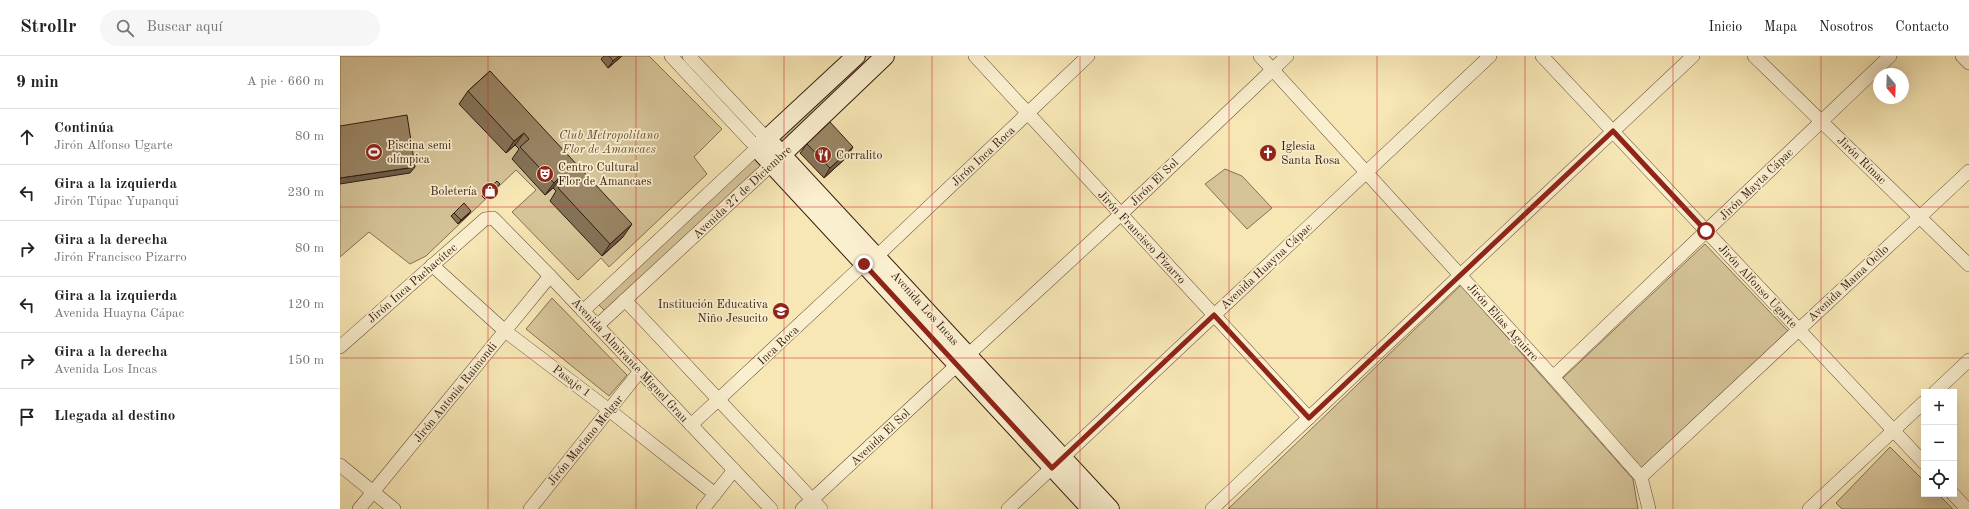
<!DOCTYPE html>
<html lang="es">
<head>
<meta charset="utf-8">
<style>
	body { margin:0; font-family:"Old Standard TT",serif; background:#f6f6f6; color:#222 }
	.controls { position:absolute; right:12px; bottom:12px; display:grid; overflow:hidden; border-radius:0px; box-shadow:0 4px 16px #0002 }
	.controls button { width:36px; height:36px; display:grid; place-items:center; padding:0; border:0; border-bottom:1px solid #e0e0e0; background:#fff; color:#222; font:20px sans-serif }
	.compass { position:absolute; left:1533px; top:12px; width:36px; height:36px; border-radius:50%; background:#fff; box-shadow:0 4px 16px #0002; rotate:161deg }
	.stop { position:absolute; width:12px; height:12px; margin:-9px; border:3px solid #8f2418; border-radius:50%; background:#fff }
	.stop.end { background:#8f2418; border-color:#fff; box-shadow:0 1px 4px #0008 }
	.list { margin:0; padding:0; list-style:none }
	h2 { display:flex; justify-content:space-between; align-items:center; height:52px; margin:0; padding:0 16px; font-size:17px }
	h2 small { font-size:13px; font-weight:400; color:#767676 }
	.list li { display:grid; grid-template-columns:26px 1fr auto; gap:12px; align-items:center; box-sizing:border-box; height:56px; padding:0 16px; border-top:1px solid #e0e0e0 }
	.list b { display:block; font-size:15px; white-space:nowrap }
	.list p { margin:0; font-size:13px; white-space:nowrap; color:#767676 }
	.list em { font-size:13px; font-style:normal; color:#767676 }
	.icon { flex:none; width:22px; height:22px; fill:none; stroke:currentColor; stroke-width:2; stroke-linecap:round; stroke-linejoin:round }
	.map { position:relative; flex:none; width:1629px; height:453px; overflow:hidden }
	header { display:flex; align-items:center; gap:24px; box-sizing:border-box; height:56px; padding:0 20px; background:#fff; border-bottom:1px solid #e0e0e0 }
	header strong { font-size:19px }
	nav { display:flex; gap:22px; margin-inline-start:auto; font-size:14px }
	.search { width:280px; height:36px; background:#f6f6f6; display:flex; align-items:center; gap:10px; box-sizing:border-box; padding:0 14px; border-radius:22px; color:#767676; font-size:15px }
	main { display:flex }
	aside { flex:1; background:#fff }
	.map>svg:first-child { display:block }
	.green { fill:#d6c499; stroke:#856f54 }
	.lines { fill:none; stroke-linecap:round; stroke-linejoin:round }
	.street-casing { stroke:#654d38; stroke-width:14 }
	.secondary-casing { stroke:#341a0f; stroke-width:20 }
	.street { stroke:#faefcf; stroke-width:13 }
	.secondary { stroke:#faefcf; stroke-width:18 }
	.wall { fill:#847257; stroke:#341a0f }
	.shaded-wall { fill:#6b5d47; stroke:#341a0f }
	.building { fill:#998565; stroke:#341a0f }
	.route { stroke:#8f2418; stroke-width:5 }
	.grid { fill:none; stroke:#d62828; stroke-width:1; stroke-opacity:0.55 }
	.labels { text-anchor:middle; stroke-width:3.5; stroke-linejoin:round; paint-order:stroke }
	.park-label { font-size:12px; font-style:italic; fill:#654d38; stroke:#faefcf }
	.poi-label { font-size:12px; fill:#341a0f; stroke:#faefcf; text-anchor:start }
	.street-label { font-size:12px; fill:#341a0f; stroke:#faefcf }
</style>
</head>
<body>
<header>
<strong>Strollr</strong>
<div class="search"><svg class="icon" aria-label="search" viewBox="0 0 24 24"><circle cx="10" cy="10" r="6"/><path d="M15 15l6 6"/></svg>Buscar aquí</div>
<nav><a>Inicio</a><a>Mapa</a><a>Nosotros</a><a>Contacto</a></nav>
</header>
<main>
<aside>
<h2>9 min<small>A pie · 660 m</small></h2>
<ul class="list">
<li><svg class="icon" aria-label="ahead" viewBox="0 0 24 24"><path d="M12 20V5M6 11l6-6 6 6"/></svg><div><b>Continúa</b><p>Jirón Alfonso Ugarte</p></div><em>80 m</em></li>
<li><svg class="icon" aria-label="left" viewBox="0 0 24 24"><path d="M17 20v-9H6M10 6l-5 5 5 5"/></svg><div><b>Gira a la izquierda</b><p>Jirón Túpac Yupanqui</p></div><em>230 m</em></li>
<li><svg class="icon" aria-label="right" viewBox="0 0 24 24"><path d="M7 20v-9h11M14 6l5 5-5 5"/></svg><div><b>Gira a la derecha</b><p>Jirón Francisco Pizarro</p></div><em>80 m</em></li>
<li><svg class="icon" aria-label="left" viewBox="0 0 24 24"><path d="M17 20v-9H6M10 6l-5 5 5 5"/></svg><div><b>Gira a la izquierda</b><p>Avenida Huayna Cápac</p></div><em>120 m</em></li>
<li><svg class="icon" aria-label="right" viewBox="0 0 24 24"><path d="M7 20v-9h11M14 6l5 5-5 5"/></svg><div><b>Gira a la derecha</b><p>Avenida Los Incas</p></div><em>150 m</em></li>
<li><svg class="icon" aria-label="arrive" viewBox="0 0 24 24"><path d="M6 21V4h12l-3 4 3 4H6"/></svg><div><b>Llegada al destino</b></div></li>
</ul>
</aside>
<div class="map">
<svg width="1629" height="453" viewBox="0 0 1629 453">
	<rect width="100%" height="100%" fill="#f7e7b5"/>
	<filter id="stains"><feTurbulence type="fractalNoise" baseFrequency=".005" numOctaves="4"/><feColorMatrix values="0 0 0 0 .2 0 0 0 0 .09 0 0 0 0 .02 0 0 0 .5 -.17"/></filter>
	<radialGradient id="worn" r=".72"><stop offset=".6" stop-color="#630" stop-opacity="0"/><stop offset="1" stop-color="#630" stop-opacity=".3"/></radialGradient>
	<g class="green">
		<polygon points="0,0 309,0 382,73 354,101 367,118 269,211 261,202 238,224 172,156 196,134 176,114 86,200 70,208 29,176 0,201"/>
		<polygon points="523,0 538,0 440,91 433,84"/>
		<polygon points="416,100 425,109 266,256 258,248"/>
		<polygon points="885,113 902,120 932,152 907,173 865,128"/>
		<polygon points="1365,188 1448,275 1300,413 1223,322"/>
		<polygon points="1121,229 1293,423 1298,453 888,453"/>
		<polygon points="212,242 287,319 269,340 186,273"/>
		<polygon points="1550,391 1584,425 1584,438 1598,438 1613,453 1502,453 1496,447"/>
	</g>
	<g class="lines">
		<g class="street-casing">
			<g id="street">
				<polyline points="349,0 427,83"/>
				<polyline points="635,0 969,362"/>
				<polyline points="920,0 1213,321 1301,421 1309,453"/>
				<polyline points="1202,0 1584,407"/>
				<polyline points="1414,0 1629,209"/>
				<polyline points="1622,0 1629,7"/>
				<polyline points="537,200 748,0"/>
				<polyline points="92,209 165,275 269,354 375,438"/>
				<polyline points="285,244 481,453"/>
				<polyline points="243,255 417,92 331,0"/>
				<polyline points="257,270 432,108"/>
				<polyline points="0,291 145,163 153,162 210,220 431,453"/>
				<polyline points="628,299 781,158 947,0"/>
				<polyline points="1213,321 1550,0"/>
				<polyline points="1595,336 1629,304"/>
				<polyline points="351,369 524,208"/>
				<polyline points="0,409 54,453"/>
				<polyline points="1301,421 1629,115"/>
				<polyline points="1613,438 1627,453"/>
				<polyline points="19,453 210,220"/>
				<polyline points="190,453 300,315"/>
				<polyline points="363,453 394,414"/>
				<polyline points="462,453 617,309"/>
				<polyline points="668,453 1150,0"/>
				<polyline points="872,453 1353,0"/>
				<polyline points="1469,453 1584,346"/>
			</g>
		</g>
		<g class="secondary-casing">
			<g id="secondary">
				<polyline points="516,0 417,92 751,453"/>
				<polyline points="427,83 770,453"/>
				<polyline points="433,107 545,0"/>
			</g>
		</g>
		<use href="#street" class="street"/>
		<use href="#secondary" class="secondary"/>
	</g>
	<g class="wall">
		<polygon points="264,0 282,0 268,12 261,3"/>
		<polygon points="150,15 283,181 262,200 210,145 216,135 213,132 205,139 172,103 179,93 175,89 166,97 119,48 128,35"/>
		<polygon points="467,88 507,101 484,122 460,97"/>
		<polygon points="157,131 145,143 142,140 144,137"/>
		<polygon points="114,157 129,158 118,168 111,160"/>
	</g>
	<g class="shaded-wall">
		<polygon points="279,0 282,0 268,12 273,5"/>
		<polygon points="184,77 175,89 166,97 174,85"/>
		<polygon points="513,91 507,101 484,122 490,112"/>
		<polygon points="75,111 70,117 0,128 0,122"/>
		<polygon points="222,119 213,132 205,139 214,127"/>
		<polygon points="160,128 145,143 147,139"/>
		<polygon points="131,155 129,158 118,168 121,164"/>
		<polygon points="292,168 283,181 262,200 270,188"/>
	</g>
	<g class="building">
		<polygon points="269,0 279,0 273,5"/>
		<polygon points="150,15 292,168 270,188 218,132 227,124 222,119 214,127 180,91 189,83 184,77 174,85 128,35"/>
		<polygon points="67,59 75,111 0,122 0,70"/>
		<polygon points="490,66 513,91 490,112 467,88"/>
		<polygon points="157,125 160,128 147,139 144,137"/>
		<polygon points="124,147 131,155 121,164 114,157"/>
	</g>
	<g class="lines">
		<polyline class="route" points="524,208 712,412 874,259 969,362 1273,75 1366,175"/>
	</g>
	<path class="grid" d="M148 0V453M296 0V453M444 0V453M592 0V453M740 0V453M889 0V453M1037 0V453M1185 0V453M1333 0V453M1481 0V453M0 151H1629M0 302H1629"/>
	<defs>
		<g id="stadium-disc" transform="scale(0.9)"><circle r="9.5" fill="#8f2418" stroke="#faefcf"/><path d="M0-5a6.5 5 0 1 0 0 10a6.5 5 0 1 0 0-10ZM-3.5-1.8h7v3.6h-7Z" fill="#fff"/></g>
		<g id="church-disc" transform="scale(0.9)"><circle r="9.5" fill="#8f2418" stroke="#faefcf"/><path d="M-1.2-6h2.4v3.5h3.3v2.4h-3.3V6h-2.4V-.1h-3.3v-2.4h3.3Z" fill="#fff"/></g>
		<g id="restaurant-disc" transform="scale(0.9)"><circle r="9.5" fill="#8f2418" stroke="#faefcf"/><path d="M-5-6h1v4h1v-4h1v4h1v-4h1v5L-1.5 .5V6h-2V.5L-5-1ZM5-6V6H3V1.5H1.5Q1.5-4 5-6Z" fill="#fff"/></g>
		<g id="theatre-disc" transform="scale(0.9)"><circle r="9.5" fill="#8f2418" stroke="#faefcf"/><path d="M-5-5.5Q0-4 5-5.5V0Q5 5 0 6Q-5 5-5 0ZM-3.3-2.5H-1v1.5H-3.3ZM1-2.5H3.3v1.5H1ZM-2.8 1Q0 5.5 2.8 1Z" fill="#fff"/></g>
		<g id="shop-disc" transform="scale(0.9)"><circle r="9.5" fill="#8f2418" stroke="#faefcf"/><path d="M-5-2.5h2.3a2.7 3.5 0 0 1 5.4 0H5L5.5 6h-11ZM-1.5-2.5h3a1.5 2.3 0 0 0-3 0Z" fill="#fff"/></g>
		<g id="school-disc" transform="scale(0.9)"><circle r="9.5" fill="#8f2418" stroke="#faefcf"/><path d="M0-5L7-2L0 1L-7-2ZM-4 1L0 2.5L4 1V4Q0 6-4 4Z" fill="#fff"/></g>
	</defs>
	<g fill-rule="evenodd">
		<use href="#stadium-disc" x="34" y="96"/>
		<use href="#church-disc" x="928" y="97"/>
		<use href="#restaurant-disc" x="483" y="99"/>
		<use href="#theatre-disc" x="205" y="118"/>
		<use href="#shop-disc" x="150" y="135"/>
		<use href="#school-disc" x="441" y="255"/>
	</g>
	<g class="labels">
		<g class="park-label">
			<text x="269" y="83">Club Metropolitano<tspan x="269" dy="14">Flor de Amancaes</tspan></text>
		</g>
		<g class="poi-label">
			<text x="47" y="93">Piscina semi<tspan x="47" dy="14">olímpica</tspan></text>
			<text x="941" y="94">Iglesia<tspan x="941" dy="14">Santa Rosa</tspan></text>
			<text x="496" y="103">Corralito</text>
			<text x="218" y="115">Centro Cultural<tspan x="218" dy="14">Flor de Amancaes</tspan></text>
			<text x="137" y="139" text-anchor="end">Boletería</text>
			<text x="428" y="252" text-anchor="end">Institución Educativa<tspan x="428" dy="14">Niño Jesucito</tspan></text>
		</g>
		<g class="street-label">
			<text transform="translate(643 100) rotate(-43)" y="4">Jirón Inca Roca</text>
			<text transform="translate(1522 104) rotate(44)" y="4">Jirón Rímac</text>
			<text transform="translate(814 126) rotate(-44)" y="4">Jirón El Sol</text>
			<text transform="translate(1416 128) rotate(-44)" y="4">Jirón Mayta Cápac</text>
			<text transform="translate(402 136) rotate(-43)" y="4">Avenida 27 de Diciembre</text>
			<text transform="translate(802 181) rotate(47)" y="4">Jirón Francisco Pizarro</text>
			<text transform="translate(926 210) rotate(-43)" y="4">Avenida Huayna Cápac</text>
			<text transform="translate(72 227) rotate(-41)" y="4">Jirón Inca Pachacútec</text>
			<text transform="translate(1508 227) rotate(-43)" y="4">Avenida Mama Ocllo</text>
			<text transform="translate(1418 230) rotate(47)" y="4">Jirón Alfonso Ugarte</text>
			<text transform="translate(585 252) rotate(48)" y="4">Avenida Los Incas</text>
			<text transform="translate(1163 266) rotate(48)" y="4">Jirón Elías Aguirre</text>
			<text transform="translate(438 289) rotate(-43)" y="4">Inca Roca</text>
			<text transform="translate(290 304) rotate(47)" y="4">Avenida Almirante Miguel Grau</text>
			<text transform="translate(232 325) rotate(37)" y="4">Pasaje 1</text>
			<text transform="translate(115 336) rotate(-51)" y="4">Jirón Antonia Raimondi</text>
			<text transform="translate(540 381) rotate(-43)" y="4">Avenida El Sol</text>
			<text transform="translate(245 384) rotate(-51)" y="4">Jirón Mariano Melgar</text>
		</g>
	</g>
	<rect width="100%" height="100%" filter="url(#stains)"/>
	<rect width="100%" height="100%" fill="url(#worn)"/>
</svg>
<div class="controls">
<button>+</button>
<button>−</button>
<button><svg class="icon" aria-label="locate" viewBox="0 0 24 24"><circle cx="12" cy="12" r="6"/><path d="M12 2v4M12 18v4M2 12h4M18 12h4"/></svg></button>
</div>
<svg class="compass" viewBox="-18 -18 36 36"><path d="M0-13l5 13h-10z" fill="#e53935"/><path d="M0 13l5-13h-10z" fill="#767676"/></svg>
<div class="stop" style="left:1366px;top:175px"></div>
<div class="stop end" style="left:524px;top:208px"></div>
</div>
</main>
</body>
</html>
